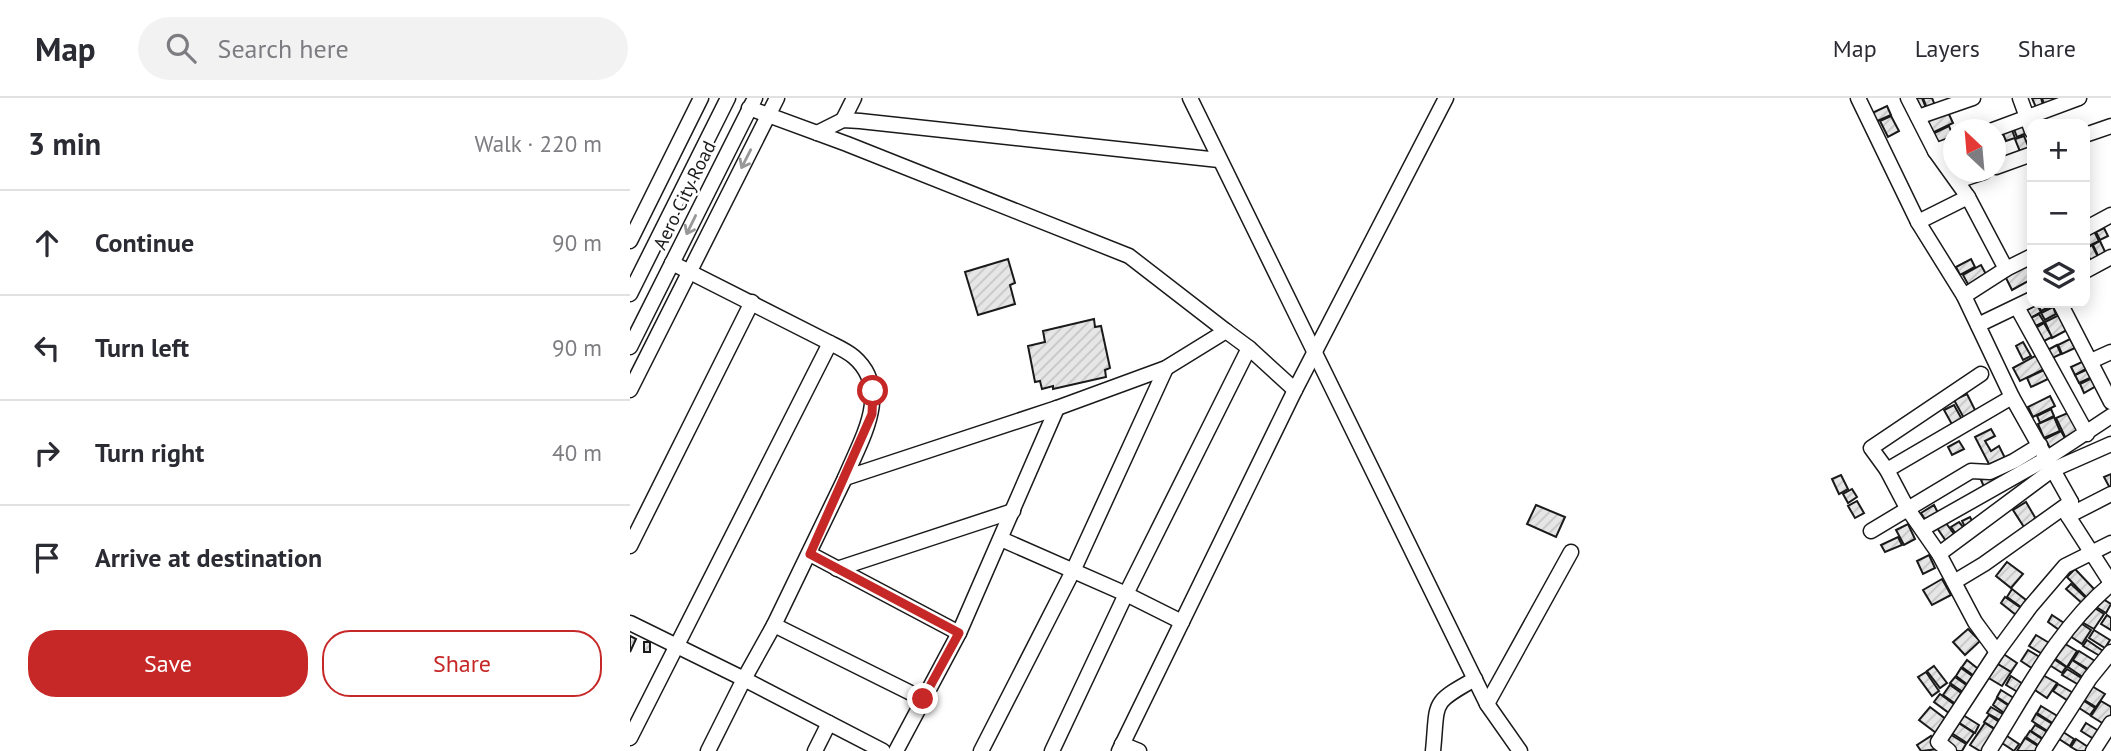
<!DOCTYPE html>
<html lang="en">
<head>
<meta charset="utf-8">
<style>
	body { margin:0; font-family:"PT Sans",sans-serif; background:#f2f2f3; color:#2b2b33 }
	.controls { position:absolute; right:21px; top:21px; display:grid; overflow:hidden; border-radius:14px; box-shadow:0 4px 18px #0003 }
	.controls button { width:63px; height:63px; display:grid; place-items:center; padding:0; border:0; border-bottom:2px solid #e1e1e2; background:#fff; color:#2b2b33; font:35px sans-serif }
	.compass { position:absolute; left:1313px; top:21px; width:63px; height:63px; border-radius:50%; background:#fff; box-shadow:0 4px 18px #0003; rotate:334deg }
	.stop { position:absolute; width:21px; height:21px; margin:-16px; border:5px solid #c62828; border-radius:50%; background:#fff }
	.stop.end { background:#c62828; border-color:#fff; box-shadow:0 2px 7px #0008 }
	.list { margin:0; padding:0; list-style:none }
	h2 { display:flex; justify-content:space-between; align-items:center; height:91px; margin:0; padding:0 28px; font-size:30px }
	h2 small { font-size:23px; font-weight:400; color:#7c7c81 }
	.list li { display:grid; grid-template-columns:46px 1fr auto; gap:21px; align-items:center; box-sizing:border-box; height:105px; padding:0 28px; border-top:2px solid #e1e1e2 }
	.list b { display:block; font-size:26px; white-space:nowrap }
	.list em { font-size:23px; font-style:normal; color:#7c7c81 }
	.actions { display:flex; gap:14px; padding:21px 28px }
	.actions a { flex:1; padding:16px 0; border:2px solid #c62828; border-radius:28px; text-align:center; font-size:24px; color:#c62828 }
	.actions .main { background:#c62828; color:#fff }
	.icon { flex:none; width:38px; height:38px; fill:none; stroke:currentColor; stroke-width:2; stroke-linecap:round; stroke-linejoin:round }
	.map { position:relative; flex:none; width:1481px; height:653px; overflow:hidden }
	header { display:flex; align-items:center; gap:42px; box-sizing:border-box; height:98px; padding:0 35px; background:#fff; border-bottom:2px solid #e1e1e2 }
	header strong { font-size:33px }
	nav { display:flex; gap:38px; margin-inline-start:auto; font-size:24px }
	.search { width:490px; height:63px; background:#f2f2f3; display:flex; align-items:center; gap:18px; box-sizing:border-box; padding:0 24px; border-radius:38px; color:#7c7c81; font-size:26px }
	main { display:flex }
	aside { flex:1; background:#fff }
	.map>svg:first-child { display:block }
	.building { fill:url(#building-hatch); stroke:#1a1a1a; stroke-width:2 }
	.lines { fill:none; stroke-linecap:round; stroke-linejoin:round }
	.minor-casing { stroke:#1a1a1a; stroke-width:17 }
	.minor { stroke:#fff; stroke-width:14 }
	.oneway { stroke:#989898 }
	.route { stroke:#c62828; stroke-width:9 }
	.labels { text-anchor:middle; stroke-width:5; stroke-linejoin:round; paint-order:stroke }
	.street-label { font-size:19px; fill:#1a1a1a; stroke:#fff }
</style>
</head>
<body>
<header>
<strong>Map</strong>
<div class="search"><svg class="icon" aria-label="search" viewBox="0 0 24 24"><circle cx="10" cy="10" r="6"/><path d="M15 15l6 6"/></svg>Search here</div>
<nav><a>Map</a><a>Layers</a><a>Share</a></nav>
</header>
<main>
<aside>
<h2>3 min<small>Walk · 220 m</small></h2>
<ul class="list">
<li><svg class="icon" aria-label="ahead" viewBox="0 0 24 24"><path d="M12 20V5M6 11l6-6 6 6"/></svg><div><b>Continue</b></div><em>90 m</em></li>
<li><svg class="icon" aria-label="left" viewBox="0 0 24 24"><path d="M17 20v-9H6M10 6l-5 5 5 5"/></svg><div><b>Turn left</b></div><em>90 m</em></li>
<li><svg class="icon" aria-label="right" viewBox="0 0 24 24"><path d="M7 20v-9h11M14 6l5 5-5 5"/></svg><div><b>Turn right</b></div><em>40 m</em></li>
<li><svg class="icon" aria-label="arrive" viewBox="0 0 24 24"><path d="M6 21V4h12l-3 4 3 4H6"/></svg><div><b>Arrive at destination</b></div></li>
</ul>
<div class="actions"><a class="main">Save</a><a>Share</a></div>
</aside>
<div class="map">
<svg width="1481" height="653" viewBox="0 0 1481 653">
	<defs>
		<pattern id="building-hatch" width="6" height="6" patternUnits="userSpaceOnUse" patternTransform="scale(1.75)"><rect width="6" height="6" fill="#e6e6e6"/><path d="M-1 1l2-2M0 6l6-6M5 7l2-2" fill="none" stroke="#c5c5c5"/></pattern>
	</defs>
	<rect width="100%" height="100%" fill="#fff"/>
	<g class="building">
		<polygon points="1280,0 1292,0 1297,12 1287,16"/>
		<polygon points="1293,0 1302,0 1306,10 1298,13"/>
		<polygon points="1402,0 1411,0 1414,10 1407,12"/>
		<polygon points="1412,0 1431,0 1415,9"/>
		<polygon points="1257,8 1261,17 1245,24 1240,16"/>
		<polygon points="1317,12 1323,25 1300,36 1293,24"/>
		<polygon points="1261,18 1269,33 1258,39 1250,23"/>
		<polygon points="1391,22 1397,35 1387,39 1382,26"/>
		<polygon points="1380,27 1385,40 1376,43 1371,31"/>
		<polygon points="1319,28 1324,41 1305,49 1300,37"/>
		<polygon points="1394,38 1400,53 1391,56 1385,41"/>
		<polygon points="1474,130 1478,138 1470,142 1466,134"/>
		<polygon points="1463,131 1469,143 1455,150 1455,136"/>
		<polygon points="1470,143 1477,158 1470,162 1463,147"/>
		<polygon points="1462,147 1470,163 1463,166 1455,152"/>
		<polygon points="378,161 385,185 380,187 385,206 348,217 335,174"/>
		<polygon points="1341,161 1345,169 1330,177 1326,169"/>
		<polygon points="1397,166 1402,176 1402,181 1382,192 1375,178"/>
		<polygon points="1351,167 1357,178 1339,188 1333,177"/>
		<polygon points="1407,205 1419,205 1421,208 1411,213"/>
		<polygon points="1407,207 1411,214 1397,222 1393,214"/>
		<polygon points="1423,209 1426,216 1415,222 1411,215"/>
		<polygon points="1409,216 1414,224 1401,230 1397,222"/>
		<polygon points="1429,217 1437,232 1422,240 1415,224"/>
		<polygon points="464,221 465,229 471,228 480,270 475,272 476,279 423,291 423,288 412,291 410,283 405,284 398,248 415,244 413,233"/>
		<polygon points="1414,225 1422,239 1410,245 1403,231"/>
		<polygon points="1440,241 1445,250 1432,256 1428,247"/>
		<polygon points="1393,244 1401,258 1393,262 1386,248"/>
		<polygon points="1427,247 1431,256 1418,262 1414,254"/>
		<polygon points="1407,257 1414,271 1390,283 1383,270"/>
		<polygon points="1454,263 1457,270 1445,277 1441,269"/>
		<polygon points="1458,271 1462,279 1449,285 1445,277"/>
		<polygon points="1414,272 1418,281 1401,289 1397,280"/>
		<polygon points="1462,280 1466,288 1454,295 1450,286"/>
		<polygon points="1337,296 1347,316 1335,322 1324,302"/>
		<polygon points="1420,298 1425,308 1403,319 1398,309"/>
		<polygon points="1324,307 1334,325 1324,330 1314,312"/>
		<polygon points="1421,311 1424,318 1410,325 1407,318"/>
		<polygon points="1440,314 1450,336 1437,343 1426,320"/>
		<polygon points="1424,319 1430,333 1414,340 1408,326"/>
		<polygon points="1361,331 1365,338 1355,343 1361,353 1369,348 1376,362 1361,370 1345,339"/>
		<polygon points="1431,333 1436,342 1420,350 1415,341"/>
		<polygon points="1329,343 1334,351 1322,357 1318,349"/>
		<polygon points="1481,376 1481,392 1474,379"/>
		<polygon points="1211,377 1218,391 1209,396 1202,381"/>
		<polygon points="1362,377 1366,385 1355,391 1351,382"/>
		<polygon points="1222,391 1227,399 1218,405 1213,396"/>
		<polygon points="1227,403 1234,415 1225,420 1218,408"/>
		<polygon points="1396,404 1406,421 1394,429 1383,412"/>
		<polygon points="906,407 935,419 926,439 897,426"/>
		<polygon points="1304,407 1308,415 1296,423 1291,415"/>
		<polygon points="1340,419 1344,427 1336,431 1332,423"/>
		<polygon points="1313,421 1327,440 1318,446 1305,427"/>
		<polygon points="1329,424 1334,430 1326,436 1321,429"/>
		<polygon points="1278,426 1285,441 1274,447 1266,432"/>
		<polygon points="1268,439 1272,447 1255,454 1251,447"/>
		<polygon points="1299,457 1305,470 1293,476 1287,463"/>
		<polygon points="1377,464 1393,476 1381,490 1366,478"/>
		<polygon points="1445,471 1465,492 1457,500 1437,479"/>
		<polygon points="1312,481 1321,497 1302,507 1293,492"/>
		<polygon points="1441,486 1457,501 1453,506 1436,491"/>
		<polygon points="1382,491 1396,502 1391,509 1377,499"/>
		<polygon points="1468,498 1481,506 1476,515 1463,507"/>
		<polygon points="1375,499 1391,510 1386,517 1371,505"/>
		<polygon points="1460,507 1474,516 1464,531 1450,523"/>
		<polygon points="1422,517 1437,527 1432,534 1418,524"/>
		<polygon points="1477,517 1481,520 1481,532 1471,526"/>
		<polygon points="1449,524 1461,532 1452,546 1440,538"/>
		<polygon points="1338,531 1350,543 1335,557 1323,544"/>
		<polygon points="1464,532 1480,542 1475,550 1459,540"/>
		<polygon points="1406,537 1421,546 1414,557 1399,548"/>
		<polygon points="0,538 6,541 0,554"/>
		<polygon points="1457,542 1473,553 1470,558 1453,548"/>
		<rect x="14" y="544" width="6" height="10"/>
		<polygon points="1432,544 1447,553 1437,569 1423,559"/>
		<polygon points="1398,552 1413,561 1406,573 1391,563"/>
		<polygon points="1449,553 1465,563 1460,572 1443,562"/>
		<polygon points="1372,555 1387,565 1381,574 1366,565"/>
		<polygon points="1422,560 1436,569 1432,575 1418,566"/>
		<polygon points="1337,562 1352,574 1347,580 1332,569"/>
		<polygon points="1442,562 1459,573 1454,580 1438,569"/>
		<polygon points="1366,565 1381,574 1372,588 1357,579"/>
		<polygon points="1304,568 1317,585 1310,590 1297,573"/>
		<polygon points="1331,570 1348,582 1342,590 1326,578"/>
		<polygon points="1437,571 1453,581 1449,587 1432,577"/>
		<polygon points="1296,574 1309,593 1302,598 1288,579"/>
		<polygon points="1411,576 1427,585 1417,600 1402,590"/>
		<polygon points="1381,578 1396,588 1391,596 1376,587"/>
		<polygon points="1325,579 1342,591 1337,597 1320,585"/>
		<polygon points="1428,586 1445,596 1440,604 1423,593"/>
		<polygon points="1320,587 1337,599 1330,609 1313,597"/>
		<polygon points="1460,587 1475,596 1466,609 1451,600"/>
		<polygon points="1371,592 1387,602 1382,609 1367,599"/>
		<polygon points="1310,596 1325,607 1319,615 1304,604"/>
		<polygon points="1367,600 1382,610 1377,617 1363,607"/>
		<polygon points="1451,601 1465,610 1460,617 1446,608"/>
		<polygon points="1471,603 1481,609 1481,622 1477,628 1461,618"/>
		<polygon points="1411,608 1429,619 1424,626 1407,615"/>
		<polygon points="1300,609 1317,622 1306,635 1289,622"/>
		<polygon points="1361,609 1376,618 1373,624 1357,615"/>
		<polygon points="1406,616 1424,627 1419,634 1402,623"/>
		<polygon points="1333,617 1349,627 1345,635 1328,624"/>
		<polygon points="1359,617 1372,626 1367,632 1354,624"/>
		<polygon points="1327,624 1344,635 1337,645 1320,634"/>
		<polygon points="1355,625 1367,633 1354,653 1350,653 1340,647"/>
		<polygon points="1456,625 1472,635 1467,643 1451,633"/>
		<polygon points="1405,627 1419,635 1415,642 1401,633"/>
		<polygon points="1430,632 1444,641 1440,648 1426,639"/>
		<polygon points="1400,633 1415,643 1411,649 1396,639"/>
		<polygon points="1318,635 1336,646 1332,653 1323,653 1311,646"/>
		<polygon points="1374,636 1389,646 1384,653 1369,643"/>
		<polygon points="1301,638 1309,651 1291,653 1287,647"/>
		<polygon points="1395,640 1411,650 1409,653 1387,653"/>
		<polygon points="1446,641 1461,651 1459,653 1448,653 1441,649"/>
	</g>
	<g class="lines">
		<g class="minor-casing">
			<g id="minor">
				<polyline points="560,0 857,606 890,653"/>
				<polyline points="1228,0 1288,124 1334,198 1382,299 1441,404 1438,418 1481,485"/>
				<polyline points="1278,0 1305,53 1338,99 1376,171"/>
				<polyline points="1390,0 1402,33"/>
				<polyline points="119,10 217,46 499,158 596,233"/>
				<polyline points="1288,19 1343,0"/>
				<polyline points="213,22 224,0"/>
				<polyline points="1363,32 1449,0"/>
				<polyline points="187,35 213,22 230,23 589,62"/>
				<polyline points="1455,37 1481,28"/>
				<polyline points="1305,53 1324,46"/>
				<polyline points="1366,69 1402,56"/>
				<polyline points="1327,83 1354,74"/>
				<polyline points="1288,124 1338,99"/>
				<polyline points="1455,131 1481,117"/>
				<polyline points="0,143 71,0"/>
				<path d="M42 165 200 245C208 249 217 253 224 259 263 293 230 343 215 380L427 310 536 270 596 233 619 250 665 292"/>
				<polyline points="1455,173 1481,159"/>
				<polyline points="0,196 98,0"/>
				<polyline points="1334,198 1376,171 1402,158"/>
				<polyline points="1430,205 1481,304"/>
				<polyline points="1387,209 1457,336"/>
				<polyline points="1348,227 1402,201"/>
				<polyline points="0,249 125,0"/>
				<polyline points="1461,263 1481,254"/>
				<polyline points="1351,276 1241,350 1257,372 1277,410 1309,456 1345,524 1367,554"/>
				<polyline points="0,292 147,0"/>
				<polyline points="1257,372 1382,299"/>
				<polyline points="215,380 144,527 114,581 253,653"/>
				<polyline points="1438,418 1481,396"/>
				<polyline points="1292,431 1416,361 1481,318"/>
				<polyline points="1241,433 1341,373 1360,374 1384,363 1410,347"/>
				<polyline points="371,441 496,496 552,524"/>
				<polyline points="0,448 122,204"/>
				<polyline points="180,456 329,535"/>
				<polyline points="1309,456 1422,372 1481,346"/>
				<polyline points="207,471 383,413"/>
				<polyline points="1324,484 1354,466 1441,404"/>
				<polyline points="0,525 114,581 78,653"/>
				<polyline points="144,527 293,601"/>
				<polyline points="857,606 941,454"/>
				<polyline points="0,640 200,245"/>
				<polyline points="492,646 509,653"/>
				<polyline points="185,653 199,625"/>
				<polyline points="266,653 329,535 427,310"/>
				<polyline points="351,653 443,473 536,270"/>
				<polyline points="422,653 496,496 619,250"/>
				<polyline points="489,653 665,292 816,0"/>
				<path d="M803 653C808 603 800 606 845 581"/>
				<polyline points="1319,653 1308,644 1367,554 1400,509 1435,468 1481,445"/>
				<path d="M1359 653C1395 596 1428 530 1481 486"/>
				<polyline points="1413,653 1460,580 1481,554"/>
				<polyline points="1463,653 1481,625"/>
			</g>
		</g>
		<use href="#minor" class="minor"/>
	</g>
	<defs><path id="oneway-shaft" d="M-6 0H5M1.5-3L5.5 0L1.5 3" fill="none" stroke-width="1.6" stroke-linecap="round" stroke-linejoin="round" transform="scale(1.75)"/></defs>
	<g class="oneway">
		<use href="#oneway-shaft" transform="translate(116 61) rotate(117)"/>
		<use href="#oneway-shaft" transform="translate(61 127) rotate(116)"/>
	</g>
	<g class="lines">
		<polyline class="route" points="243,293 242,316 180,456 329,535 293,601"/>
	</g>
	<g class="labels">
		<g class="street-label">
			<text transform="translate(54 97) rotate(-64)" y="7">Aero City Road</text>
		</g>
	</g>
</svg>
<div class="controls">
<button>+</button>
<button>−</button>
<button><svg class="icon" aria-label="layers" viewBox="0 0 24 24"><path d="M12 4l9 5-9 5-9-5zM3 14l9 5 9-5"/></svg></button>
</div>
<svg class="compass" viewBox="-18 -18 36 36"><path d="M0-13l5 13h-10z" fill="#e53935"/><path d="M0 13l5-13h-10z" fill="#7c7c81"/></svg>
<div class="stop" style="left:243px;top:293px"></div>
<div class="stop end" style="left:293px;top:601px"></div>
</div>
</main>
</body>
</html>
